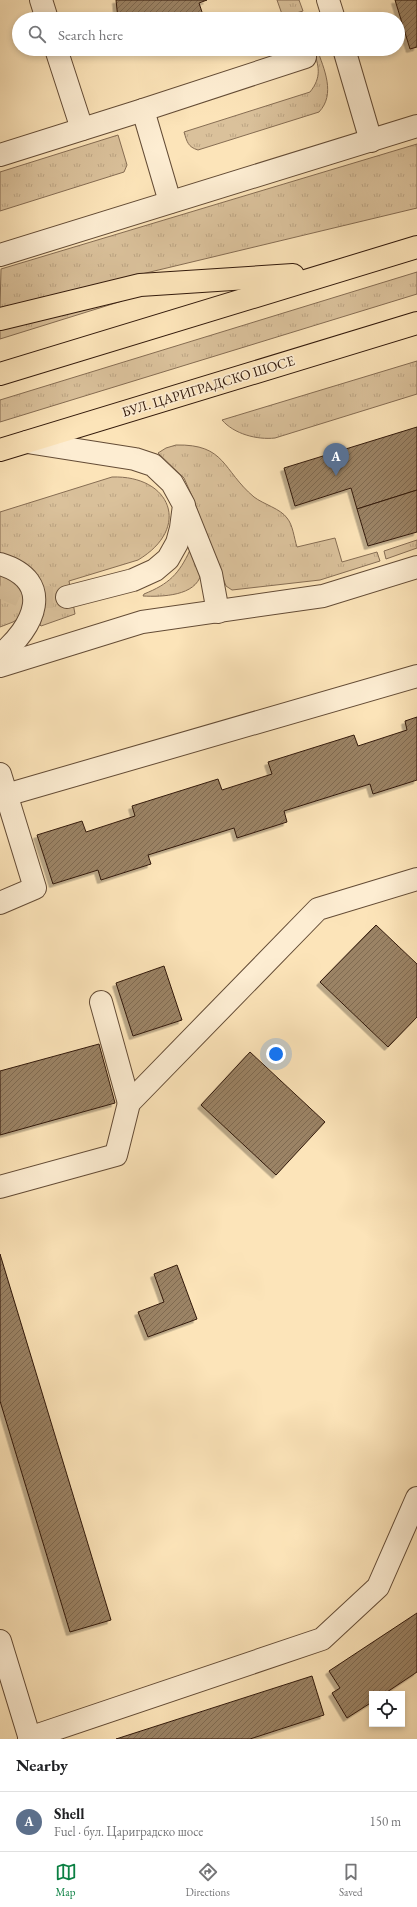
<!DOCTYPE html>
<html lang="en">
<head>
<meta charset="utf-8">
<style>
	body { margin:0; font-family:"EB Garamond",serif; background:#f6f6f6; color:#202124 }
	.controls { position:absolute; right:12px; bottom:12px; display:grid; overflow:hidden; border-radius:0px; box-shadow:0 2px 6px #0003 }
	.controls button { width:36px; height:36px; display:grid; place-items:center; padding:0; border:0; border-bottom:1px solid #e0e0e0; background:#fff; color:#202124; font:20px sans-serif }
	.you { position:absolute; left:276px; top:1054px; width:14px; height:14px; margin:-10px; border:3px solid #fff; border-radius:50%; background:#1a73e8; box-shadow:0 0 0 6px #1a73e833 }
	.badge { display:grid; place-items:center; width:26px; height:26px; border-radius:50%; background:#0b8043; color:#fff; font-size:13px; font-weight:700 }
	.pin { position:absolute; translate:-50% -33px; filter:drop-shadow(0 1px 2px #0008) }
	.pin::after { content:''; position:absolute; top:21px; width:14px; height:12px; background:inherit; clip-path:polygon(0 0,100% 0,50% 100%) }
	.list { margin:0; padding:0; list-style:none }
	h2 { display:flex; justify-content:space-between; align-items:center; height:52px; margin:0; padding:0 16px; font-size:17px }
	h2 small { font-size:13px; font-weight:400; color:#757577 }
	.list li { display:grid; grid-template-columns:26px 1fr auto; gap:12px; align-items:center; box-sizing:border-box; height:60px; padding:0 16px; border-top:1px solid #e0e0e0 }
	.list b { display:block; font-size:15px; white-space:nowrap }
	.list p { margin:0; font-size:13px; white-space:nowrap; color:#757577 }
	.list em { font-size:13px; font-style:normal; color:#757577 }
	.icon { flex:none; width:22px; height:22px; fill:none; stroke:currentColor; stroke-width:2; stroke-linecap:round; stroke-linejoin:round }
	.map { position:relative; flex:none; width:417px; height:1739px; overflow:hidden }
	.search { position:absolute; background:#fff; box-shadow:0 2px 6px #0003; left:12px; right:12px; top:12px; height:44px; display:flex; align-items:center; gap:10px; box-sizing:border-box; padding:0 14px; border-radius:22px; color:#757577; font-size:15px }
	.sheet { height:112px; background:#fff }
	nav { display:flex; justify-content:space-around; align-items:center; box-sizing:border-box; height:56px; border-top:1px solid #e0e0e0; background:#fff; font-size:11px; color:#757577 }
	nav a { display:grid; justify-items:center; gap:2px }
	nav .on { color:#0b8043 }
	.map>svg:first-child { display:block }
	.grass { fill:url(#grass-tufts); stroke:#866d53 }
	.building { fill:url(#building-hatch); stroke:#32190b; filter:url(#shadow) }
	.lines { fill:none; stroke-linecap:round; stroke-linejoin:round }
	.minor-tunnel { stroke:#d4bb96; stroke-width:22; stroke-dasharray:22 11; stroke-linecap:butt }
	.minor-casing { stroke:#644c36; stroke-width:24 }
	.highway-casing { stroke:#32190b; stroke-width:24 }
	.minor { stroke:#fdedd2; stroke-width:22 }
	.highway { stroke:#fce4b9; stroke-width:22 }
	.labels { text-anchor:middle; stroke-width:3.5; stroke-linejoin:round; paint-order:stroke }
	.street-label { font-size:14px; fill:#32190b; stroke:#fdedd2 }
</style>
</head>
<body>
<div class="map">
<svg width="417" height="1739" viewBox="0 0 417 1739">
	<defs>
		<pattern id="grass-tufts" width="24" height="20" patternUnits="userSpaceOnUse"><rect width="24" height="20" fill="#dac19b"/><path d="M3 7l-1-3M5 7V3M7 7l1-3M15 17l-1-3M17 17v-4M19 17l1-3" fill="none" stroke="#bca584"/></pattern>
		<pattern id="building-hatch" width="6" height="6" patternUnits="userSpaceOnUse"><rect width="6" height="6" fill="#9b8365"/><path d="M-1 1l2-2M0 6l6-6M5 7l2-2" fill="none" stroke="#7f6a51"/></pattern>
		<filter id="shadow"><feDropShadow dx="-3.5" dy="3.5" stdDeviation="0" flood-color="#0004"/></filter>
	</defs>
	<rect width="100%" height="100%" fill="#fce4b9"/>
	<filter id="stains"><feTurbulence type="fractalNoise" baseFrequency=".005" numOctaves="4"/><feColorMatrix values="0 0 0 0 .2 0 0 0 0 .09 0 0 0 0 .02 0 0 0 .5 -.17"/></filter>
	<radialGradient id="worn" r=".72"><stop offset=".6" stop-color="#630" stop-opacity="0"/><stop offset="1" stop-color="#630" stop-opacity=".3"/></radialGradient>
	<g class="grass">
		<polygon points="277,0 299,0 303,11 283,17"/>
		<path d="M313 49H317C324 69 336 94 319 112L198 150C188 147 187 142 184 132L310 92C322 77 319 66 313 49Z"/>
		<polygon points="118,135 127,165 124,172 0,211 0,172"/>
		<polygon points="417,144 417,208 0,308 1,269"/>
		<polygon points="417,272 417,294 0,422 0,400"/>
		<polygon points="123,299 122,301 0,339 0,329"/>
		<path d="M417 361V394L275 438C257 440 234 434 222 420Z"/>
		<path d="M176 445C226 444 222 470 254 497 263 504 281 509 287 518 293 525 294 538 297 547L335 538 342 562 377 552 380 561 320 580 232 590 226 586 192 496 184 478 158 453 166 448Z"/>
		<path d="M112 477C171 475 192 528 138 560L69 581 75 614 41 626 40 625 44 605 14 559 0 553V512Z"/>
		<polygon points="417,540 417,548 386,559 384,551"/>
		<path d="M190 550 201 574C196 596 162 597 143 596L144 594C169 584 179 574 190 550Z"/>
		<polygon points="0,574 17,583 25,599 21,617 13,622 0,627"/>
	</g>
	<g class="building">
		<polygon points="116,0 207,0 199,3 202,12 194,19 118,19"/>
		<polygon points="395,0 417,0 417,47 410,49"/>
		<polygon points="417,427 417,490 357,509 351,488 295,506 284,468"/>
		<polygon points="417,490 417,532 368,546 357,509"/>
		<polygon points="417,717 417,780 373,794 370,784 284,811 287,822 237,838 234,828 148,855 151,864 101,880 98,870 53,884 37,835 82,821 86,832 135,816 132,806 218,779 222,790 272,774 268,762 354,735 358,746 407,730 405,721"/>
		<polygon points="376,925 417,964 417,1017 388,1047 320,982"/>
		<polygon points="164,966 182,1020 133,1036 116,983"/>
		<polygon points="99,1044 115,1103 0,1135 0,1071"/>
		<polygon points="250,1052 325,1122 276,1175 201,1105"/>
		<polygon points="0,1254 111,1620 70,1632 0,1401"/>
		<polygon points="177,1265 197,1319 148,1337 138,1312 164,1302 154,1274"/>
		<polygon points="417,1613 417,1672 384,1694 372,1694 372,1702 347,1718 332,1693 340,1688 329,1671"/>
		<polygon points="312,1676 324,1715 250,1739 116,1739"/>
	</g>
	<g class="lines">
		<polyline class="minor-tunnel" points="0,587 23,597 67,597"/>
		<g class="minor-casing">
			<g id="minor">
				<polyline points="41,0 47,19"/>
				<polyline points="328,0 334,19"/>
				<polyline points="56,49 82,129"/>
				<polyline points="344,49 371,141"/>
				<polyline points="0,155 143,110"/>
				<polyline points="170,202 143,110 305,57"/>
				<polyline points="0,255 417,126"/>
				<polyline points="27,442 135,459 153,465 172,483 184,505 181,528 177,543 168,559 155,570 133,580 67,597"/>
				<polyline points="184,507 211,574 218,612"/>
				<path d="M0 564C56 581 34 628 0 655"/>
				<polyline points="0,666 142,622 323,596 417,567"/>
				<polyline points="0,774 35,888 0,903"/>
				<polyline points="6,795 417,676"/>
				<polyline points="101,1002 129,1103"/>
				<polyline points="0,1187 116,1155 129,1103 318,909 417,879"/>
				<polyline points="0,1641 30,1739"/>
				<polyline points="29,1738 322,1639 378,1587 417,1498"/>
			</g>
		</g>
		<g class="highway-casing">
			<g id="highway">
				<polyline points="0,319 140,285 293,275"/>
				<polyline points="0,374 417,247"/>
				<polyline points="0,450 417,323"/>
			</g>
		</g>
		<use href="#minor" class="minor"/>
		<use href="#highway" class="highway"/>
	</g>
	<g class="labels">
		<g class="street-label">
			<text transform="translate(208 386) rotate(-17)" y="5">БУЛ. ЦАРИГРАДСКО ШОСЕ</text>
		</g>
	</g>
	<rect width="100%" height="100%" filter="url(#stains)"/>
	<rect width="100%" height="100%" fill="url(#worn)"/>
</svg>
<div class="controls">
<button><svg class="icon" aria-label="locate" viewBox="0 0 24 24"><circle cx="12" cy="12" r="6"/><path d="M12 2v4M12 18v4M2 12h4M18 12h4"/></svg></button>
</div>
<div class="you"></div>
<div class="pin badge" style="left:336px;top:476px;background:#5c6f8a">A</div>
<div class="search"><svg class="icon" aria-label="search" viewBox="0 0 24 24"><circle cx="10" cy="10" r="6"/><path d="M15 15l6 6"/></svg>Search here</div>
</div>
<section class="sheet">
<h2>Nearby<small></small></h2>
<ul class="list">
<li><span class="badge" style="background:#5c6f8a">A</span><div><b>Shell</b><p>Fuel · бул. Цариградско шосе</p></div><em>150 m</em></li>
</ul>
</section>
<nav>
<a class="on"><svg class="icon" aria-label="map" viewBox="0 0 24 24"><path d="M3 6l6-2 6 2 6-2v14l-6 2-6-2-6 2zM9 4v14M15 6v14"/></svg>Map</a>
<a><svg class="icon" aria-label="directions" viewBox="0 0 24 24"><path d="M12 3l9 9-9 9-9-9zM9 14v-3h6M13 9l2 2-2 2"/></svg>Directions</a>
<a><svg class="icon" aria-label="saved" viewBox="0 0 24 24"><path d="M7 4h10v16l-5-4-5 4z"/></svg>Saved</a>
</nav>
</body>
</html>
